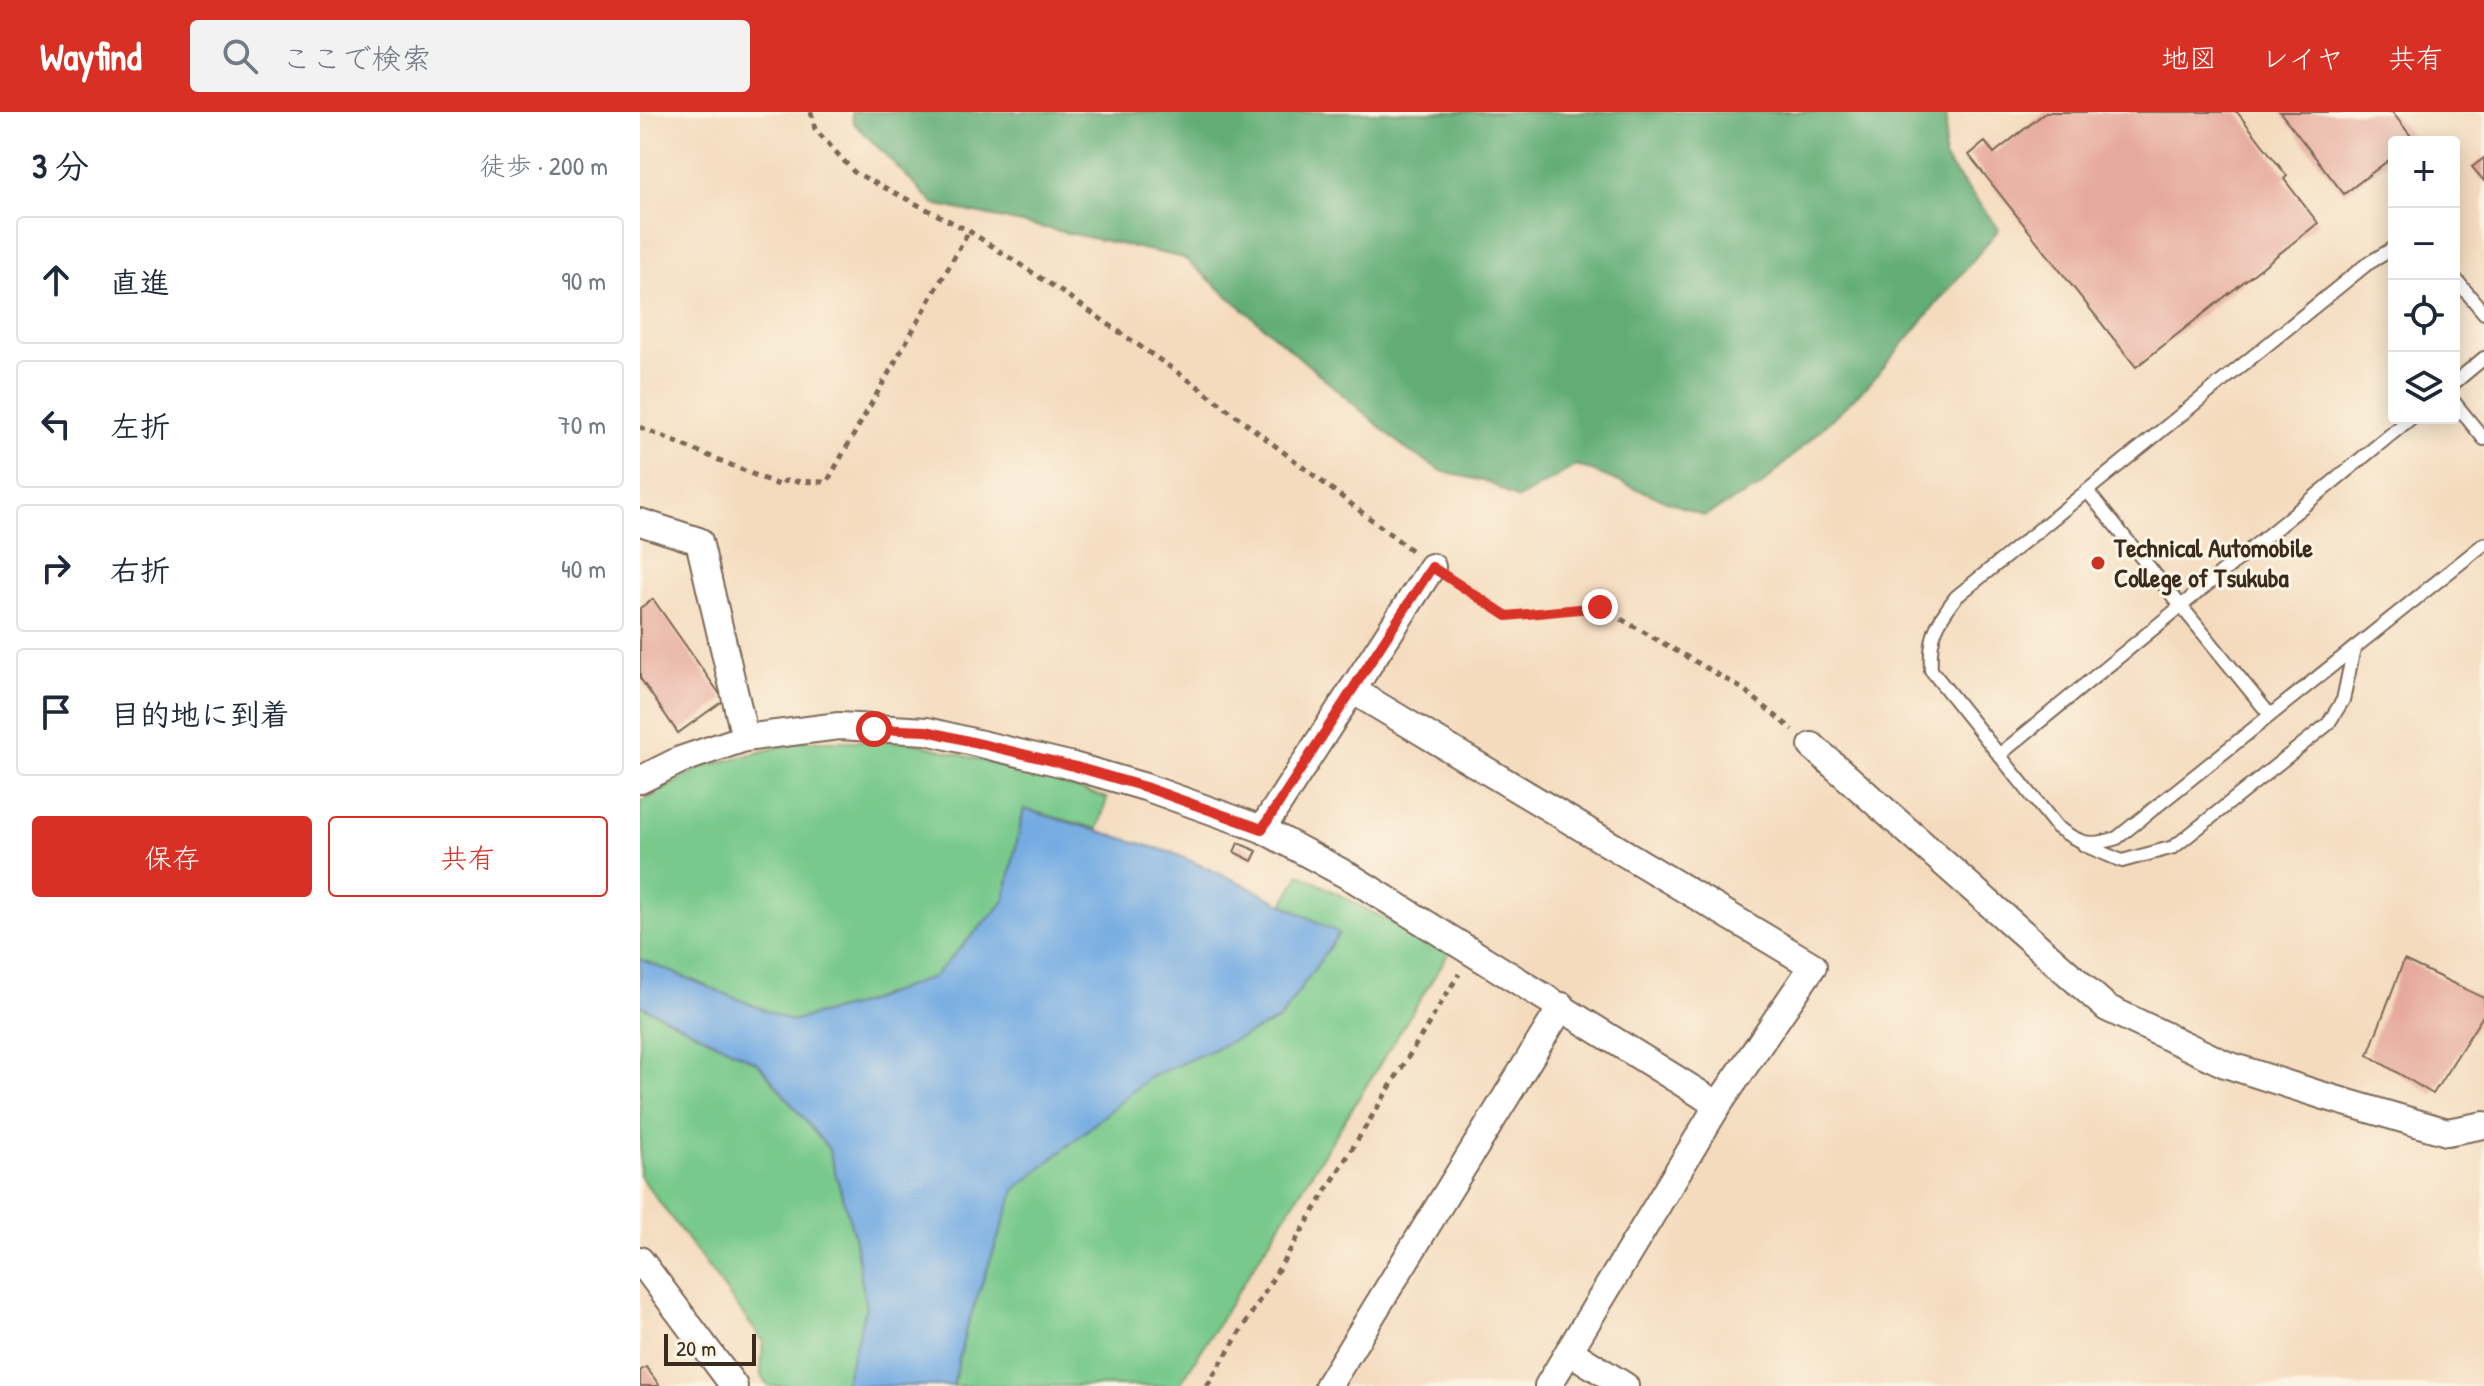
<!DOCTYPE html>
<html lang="ja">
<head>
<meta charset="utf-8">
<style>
	body { margin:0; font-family:"Patrick Hand","Klee One",sans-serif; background:#f2f2f3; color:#1f2937 }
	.controls { position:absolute; right:24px; top:24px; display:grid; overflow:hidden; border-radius:8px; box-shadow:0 4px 20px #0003 }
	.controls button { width:72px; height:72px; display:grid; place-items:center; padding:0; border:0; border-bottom:2px solid #e0e1e3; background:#fff; color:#1f2937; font:40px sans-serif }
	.scale { position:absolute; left:24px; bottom:20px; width:92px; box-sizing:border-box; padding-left:8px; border:4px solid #3b2a1e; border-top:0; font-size:22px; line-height:28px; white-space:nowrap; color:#3b2a1e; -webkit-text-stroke:6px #fcf5e5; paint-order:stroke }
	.stop { position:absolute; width:24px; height:24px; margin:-18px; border:6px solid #d93025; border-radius:50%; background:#fff }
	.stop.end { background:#d93025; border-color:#fff; box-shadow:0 2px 8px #0008 }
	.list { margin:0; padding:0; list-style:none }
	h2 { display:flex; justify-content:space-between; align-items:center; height:104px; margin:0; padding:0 32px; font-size:34px }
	h2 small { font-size:26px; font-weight:400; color:#747a83 }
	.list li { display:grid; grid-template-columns:52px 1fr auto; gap:24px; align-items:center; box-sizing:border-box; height:128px; margin:0 16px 16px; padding:0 16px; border:2px solid #e0e1e3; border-radius:8px }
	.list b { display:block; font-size:30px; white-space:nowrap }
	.list em { font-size:26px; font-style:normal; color:#747a83 }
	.actions { display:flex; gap:16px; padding:24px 32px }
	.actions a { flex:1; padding:18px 0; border:2px solid #d93025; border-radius:8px; text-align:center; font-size:28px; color:#d93025 }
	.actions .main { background:#d93025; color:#fff }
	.icon { flex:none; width:44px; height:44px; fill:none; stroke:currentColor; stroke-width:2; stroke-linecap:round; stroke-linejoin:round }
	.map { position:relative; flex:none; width:1844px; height:1274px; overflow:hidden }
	header { display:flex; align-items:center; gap:48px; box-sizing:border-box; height:112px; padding:0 40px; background:#d93025; color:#fff }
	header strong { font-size:38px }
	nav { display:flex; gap:44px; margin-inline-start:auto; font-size:28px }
	.search { width:560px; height:72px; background:#f2f2f3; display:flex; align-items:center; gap:20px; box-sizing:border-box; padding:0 28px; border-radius:8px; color:#747a83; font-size:30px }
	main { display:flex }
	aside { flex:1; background:#fff }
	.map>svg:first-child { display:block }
	.green { fill:#78c98b; stroke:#5a7a54; stroke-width:2 }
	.forest { fill:#62ad77; stroke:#4e6c4a; stroke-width:2 }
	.water { fill:#73abe2; stroke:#576a80; stroke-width:2 }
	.building { fill:#e6aa9d }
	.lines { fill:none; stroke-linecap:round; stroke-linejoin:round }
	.lane-casing { stroke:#7c6856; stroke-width:16 }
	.street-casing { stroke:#7c6856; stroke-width:30 }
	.path { stroke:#7c6856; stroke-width:5; stroke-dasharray:6 6; stroke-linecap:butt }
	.lane { stroke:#fff; stroke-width:12 }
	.street { stroke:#fff; stroke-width:26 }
	.route { stroke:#d93025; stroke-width:10 }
	.poi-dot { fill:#c8321e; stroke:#fcf5e5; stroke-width:3 }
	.labels { text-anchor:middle; stroke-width:6; stroke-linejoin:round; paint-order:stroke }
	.poi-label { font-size:26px; font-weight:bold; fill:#3b2a1e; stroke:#fcf5e5; text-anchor:start }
</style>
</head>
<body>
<header>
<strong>Wayfind</strong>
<div class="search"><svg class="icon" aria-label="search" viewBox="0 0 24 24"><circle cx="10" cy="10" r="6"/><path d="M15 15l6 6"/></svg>ここで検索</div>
<nav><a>地図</a><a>レイヤ</a><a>共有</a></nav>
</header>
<main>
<aside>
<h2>3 分<small>徒歩 · 200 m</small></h2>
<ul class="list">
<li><svg class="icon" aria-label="ahead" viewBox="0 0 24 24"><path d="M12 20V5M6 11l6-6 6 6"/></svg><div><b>直進</b></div><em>90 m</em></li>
<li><svg class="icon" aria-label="left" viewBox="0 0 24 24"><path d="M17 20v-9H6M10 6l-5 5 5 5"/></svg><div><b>左折</b></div><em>70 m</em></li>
<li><svg class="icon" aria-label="right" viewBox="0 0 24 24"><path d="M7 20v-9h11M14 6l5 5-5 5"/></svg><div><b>右折</b></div><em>40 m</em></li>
<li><svg class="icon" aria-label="arrive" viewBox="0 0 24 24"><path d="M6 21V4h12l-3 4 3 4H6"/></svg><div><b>目的地に到着</b></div></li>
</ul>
<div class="actions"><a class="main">保存</a><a>共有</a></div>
</aside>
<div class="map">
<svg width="1844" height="1274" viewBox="0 0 1844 1274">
	<rect width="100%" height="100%" fill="#fcf5e5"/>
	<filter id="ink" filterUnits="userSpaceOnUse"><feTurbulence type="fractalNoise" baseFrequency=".0125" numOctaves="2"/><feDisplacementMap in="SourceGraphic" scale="16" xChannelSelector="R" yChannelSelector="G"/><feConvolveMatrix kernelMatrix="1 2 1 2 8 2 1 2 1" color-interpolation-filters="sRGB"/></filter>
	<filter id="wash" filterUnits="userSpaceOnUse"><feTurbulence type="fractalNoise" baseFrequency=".006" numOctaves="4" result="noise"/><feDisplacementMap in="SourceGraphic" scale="32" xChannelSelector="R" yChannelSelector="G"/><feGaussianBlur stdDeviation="1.8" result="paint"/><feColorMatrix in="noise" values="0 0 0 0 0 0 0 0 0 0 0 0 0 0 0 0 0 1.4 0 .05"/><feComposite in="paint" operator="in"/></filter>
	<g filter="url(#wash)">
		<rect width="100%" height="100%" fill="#f4dbbe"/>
		<g class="green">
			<polygon points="162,629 266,629 369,655 467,686 458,717 384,697 364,790 294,865 220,892 151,909 0,847 0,691 62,655"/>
			<polygon points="660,762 809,841 539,1274 313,1274 326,1217 375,1078 510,965 639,908 698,822 643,792"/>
			<polygon points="0,893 118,951 188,1036 214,1123 226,1195 204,1274 128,1274 121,1264 123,1229 0,1064"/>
		</g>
		<polygon class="forest" points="212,0 1307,0 1304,46 1359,117 1232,269 1120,375 1064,404 937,353 878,387 848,370 804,360 767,338 544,146 294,92 213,10"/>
		<polygon class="water" points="384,697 533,741 601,771 699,821 639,908 510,965 375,1078 326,1217 313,1274 204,1274 226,1194 214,1123 188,1036 118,951 0,893 0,847 151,909 220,892 293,865 364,790"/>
		<g id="blocks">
			<g class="building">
				<polygon points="1406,0 1597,0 1647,64 1644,67 1678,111 1496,255 1329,43 1345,30 1354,41"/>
				<polygon points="1640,0 1752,0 1774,28 1754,30 1754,44 1704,82"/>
				<polygon points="1844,46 1844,69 1832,55"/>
				<polygon points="13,487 84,588 38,621 0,566 0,496"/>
				<polygon points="598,731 617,739 612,749 594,740"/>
				<polygon points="1764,848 1844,886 1844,902 1793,982 1728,943"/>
				<polygon points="6,1255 20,1274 0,1274 0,1259"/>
			</g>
		</g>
	</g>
	<g filter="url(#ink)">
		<use href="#blocks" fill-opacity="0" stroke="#7c6856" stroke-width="2"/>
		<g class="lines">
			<g class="lane-casing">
				<g id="lane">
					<path d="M1754 136 1727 152 1316 485C1296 511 1289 525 1291 558L1417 715C1440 732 1450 735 1477 726L1844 432"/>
					<polyline points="1814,165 1844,201"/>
					<polyline points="1814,271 1844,246"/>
					<polyline points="1814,290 1844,327"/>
					<polyline points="1447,379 1630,603"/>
					<polyline points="1359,643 1771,306"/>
					<polyline points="1444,733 1482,749 1534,735 1688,612 1703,588 1714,536"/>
				</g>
			</g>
			<g class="street-casing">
				<g id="street">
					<polyline points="0,410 59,429 105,626"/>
					<polyline points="712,578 1173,854 1078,993 908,1274"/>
					<polyline points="1172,634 1467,896 1585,952 1681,983 1807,1020 1844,1013"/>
					<polyline points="0,668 40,648 105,626 199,614 287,619 433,654 505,675 622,717 714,767 1078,993"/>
					<polyline points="622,717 792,455"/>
					<polyline points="0,1148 94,1274"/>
					<polyline points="929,1239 985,1274"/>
					<polyline points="688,1274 922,894"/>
				</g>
			</g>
			<g class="path">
				<polyline points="171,0 175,17 214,60 329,119 422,180 560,276 771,438"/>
				<polyline points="0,315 141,374 145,369 187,370 329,119"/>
				<polyline points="815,470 867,504 960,495 1103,577 1153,618"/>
				<polyline points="567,1274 819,862"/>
			</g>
			<use href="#lane" class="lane"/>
			<use href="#street" class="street"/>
		</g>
	</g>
	<g class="lines" filter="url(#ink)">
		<polyline class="route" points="234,617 287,619 433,654 505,675 622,717 792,455 867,504 960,495"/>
	</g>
	<circle class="poi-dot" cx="1458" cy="451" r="8"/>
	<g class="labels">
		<g class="poi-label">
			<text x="1474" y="445">Technical Automobile<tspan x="1474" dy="30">College of Tsukuba</tspan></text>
		</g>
	</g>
</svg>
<div class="controls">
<button>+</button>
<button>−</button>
<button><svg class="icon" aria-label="locate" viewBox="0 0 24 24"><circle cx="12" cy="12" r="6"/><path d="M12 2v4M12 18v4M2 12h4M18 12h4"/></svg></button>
<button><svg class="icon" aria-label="layers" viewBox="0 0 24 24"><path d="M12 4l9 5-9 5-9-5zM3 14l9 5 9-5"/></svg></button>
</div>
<div class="scale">20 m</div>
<div class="stop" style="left:234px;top:617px"></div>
<div class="stop end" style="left:960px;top:495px"></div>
</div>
</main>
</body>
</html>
